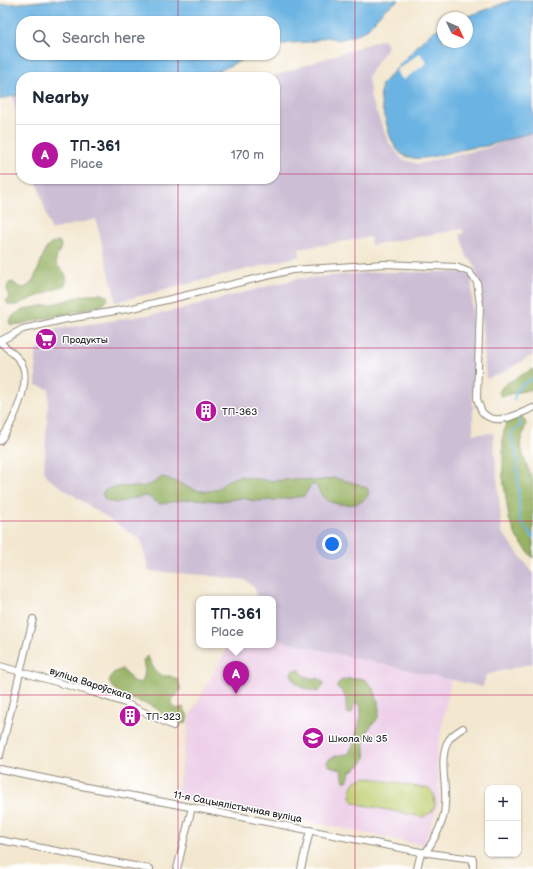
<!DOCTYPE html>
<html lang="en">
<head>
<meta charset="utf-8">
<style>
	body { margin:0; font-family:"Balsamiq Sans",sans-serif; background:#f2f2f3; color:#1f2937 }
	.controls { position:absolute; right:12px; bottom:12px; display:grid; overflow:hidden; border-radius:8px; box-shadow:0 1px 3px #0004 }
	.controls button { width:36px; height:36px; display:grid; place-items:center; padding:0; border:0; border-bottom:1px solid #e0e1e3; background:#fff; color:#1f2937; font:20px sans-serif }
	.compass { position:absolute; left:437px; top:12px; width:36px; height:36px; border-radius:50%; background:#fff; box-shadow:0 1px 3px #0004; rotate:134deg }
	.you { position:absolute; left:332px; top:544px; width:14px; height:14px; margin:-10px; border:3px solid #fff; border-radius:50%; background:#1a73e8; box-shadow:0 0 0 6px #1a73e833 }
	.badge { display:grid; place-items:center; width:26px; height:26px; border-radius:50%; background:#b5179e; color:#fff; font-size:13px; font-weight:700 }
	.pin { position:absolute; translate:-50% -33px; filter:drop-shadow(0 1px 2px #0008) }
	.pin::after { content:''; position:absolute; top:21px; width:14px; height:12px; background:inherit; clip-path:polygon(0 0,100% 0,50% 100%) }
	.popup { position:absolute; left:196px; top:596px; width:80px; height:52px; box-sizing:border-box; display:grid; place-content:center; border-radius:8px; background:#fff; filter:drop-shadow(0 1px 3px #0005); font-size:13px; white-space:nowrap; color:#747a83 }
	.popup b { font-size:15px; color:#1f2937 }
	.popup::after { content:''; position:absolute; left:50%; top:100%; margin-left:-8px; border:8px solid transparent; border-top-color:#fff }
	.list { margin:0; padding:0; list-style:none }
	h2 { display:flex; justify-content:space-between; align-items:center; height:52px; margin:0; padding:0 16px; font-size:17px }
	h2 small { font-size:13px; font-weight:400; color:#747a83 }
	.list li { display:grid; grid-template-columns:26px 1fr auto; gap:12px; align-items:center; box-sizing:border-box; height:60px; padding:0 16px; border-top:1px solid #e0e1e3 }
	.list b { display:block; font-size:15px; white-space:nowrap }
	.list p { margin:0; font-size:13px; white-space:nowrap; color:#747a83 }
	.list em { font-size:13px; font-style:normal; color:#747a83 }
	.icon { flex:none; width:22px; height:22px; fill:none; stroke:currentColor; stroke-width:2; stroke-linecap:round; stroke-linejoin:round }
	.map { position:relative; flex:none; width:533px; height:869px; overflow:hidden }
	.search { position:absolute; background:#fff; box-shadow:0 1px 3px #0004; left:16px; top:16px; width:264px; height:44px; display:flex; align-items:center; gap:10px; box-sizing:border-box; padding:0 14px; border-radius:16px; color:#747a83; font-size:15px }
	.panel { position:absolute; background:#fff; box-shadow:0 1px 3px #0004; left:16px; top:72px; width:264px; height:112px; border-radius:16px }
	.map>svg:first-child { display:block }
	.built { fill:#edd0e8 }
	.industrial { fill:#ccbed4 }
	.green { fill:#bfcf71; stroke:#757d4e }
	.forest { fill:#97b263; stroke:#616e47 }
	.water { fill:#6bb3e2; stroke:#4b6f86 }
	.pier { fill:#f3e7cf }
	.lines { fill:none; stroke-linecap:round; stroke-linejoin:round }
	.stream { stroke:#6bb3e2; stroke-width:2 }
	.minor-casing { stroke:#8f897d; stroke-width:8 }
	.minor { stroke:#fff; stroke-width:6 }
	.grid { fill:none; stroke:#c2185b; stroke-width:1; stroke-opacity:0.55 }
	.labels { text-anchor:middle; stroke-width:3; stroke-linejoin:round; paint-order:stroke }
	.poi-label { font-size:10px; fill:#2b2b2b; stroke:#fff; text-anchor:start }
	.street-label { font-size:10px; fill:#2b2b2b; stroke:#fff }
</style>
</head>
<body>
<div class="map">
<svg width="533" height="869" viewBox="0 0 533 869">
	<rect width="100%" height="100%" fill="#fff"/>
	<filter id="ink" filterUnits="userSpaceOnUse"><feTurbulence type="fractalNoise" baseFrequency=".025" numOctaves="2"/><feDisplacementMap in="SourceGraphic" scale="8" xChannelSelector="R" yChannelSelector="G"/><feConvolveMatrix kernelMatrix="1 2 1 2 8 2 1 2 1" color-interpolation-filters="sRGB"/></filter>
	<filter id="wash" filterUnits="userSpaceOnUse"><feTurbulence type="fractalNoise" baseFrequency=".012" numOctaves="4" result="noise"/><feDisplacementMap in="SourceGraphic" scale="16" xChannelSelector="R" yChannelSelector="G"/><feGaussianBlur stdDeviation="0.9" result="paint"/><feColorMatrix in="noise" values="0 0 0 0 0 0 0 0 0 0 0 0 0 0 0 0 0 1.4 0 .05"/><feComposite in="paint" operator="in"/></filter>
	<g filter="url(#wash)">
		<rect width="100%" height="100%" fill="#f3e7cf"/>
		<polygon class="built" points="273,639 451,679 436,759 440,800 424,845 285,817 176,799 190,716 229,645 273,645"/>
		<g class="industrial">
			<polygon points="383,39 388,46 368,76 371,99 389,143 402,159 418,164 488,148 512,138 533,132 533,355 504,372 486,379 479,282 474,263 467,257 460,234 464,233 463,229 371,245 370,237 299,249 300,256 116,302 96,219 51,230 36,179 275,179 275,77 271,77"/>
			<polygon points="21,95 21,127 12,96"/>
			<polygon points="376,272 466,272 472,279 473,434 493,433 502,532 533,573 533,663 486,675 483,687 273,639 273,599 256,599 255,588 245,580 203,575 149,571 141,540 49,479 44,471 49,389 36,385 36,352 41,347 42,330 50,330 169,312 296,279"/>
		</g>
		<path class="green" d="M365 777 429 789 434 794 435 804 433 811 423 817 359 804 354 802 350 796C352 785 354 780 365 777Z"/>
		<g class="forest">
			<path d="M59 241C65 248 55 254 56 262 57 269 71 272 65 285L16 305H9L6 302 9 297C7 292 6 287 9 283L13 282C32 302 39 263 45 251 48 245 53 242 59 241Z"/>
			<path d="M92 294H103L107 296 108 299 104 304 99 306 21 324 11 325 9 322C16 306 38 308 53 304 66 301 79 296 92 294Z"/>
			<polygon points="533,369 533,389 501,396 498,391 507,383"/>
			<polygon points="522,416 526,423 520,444 526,464 533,480 533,558 517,538 509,519 503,477 503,436 507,418"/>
			<path d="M239 476 270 481 296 479 315 481 334 478 358 484 368 489C368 492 369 496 366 498 359 507 336 506 327 500 321 497 319 490 316 485L312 484C308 487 308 492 304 496L276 500 254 501 243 498 219 501 196 499 182 500 160 504 147 496H144L115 503 105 500 102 493C109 483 133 489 145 486 152 484 157 481 162 477 178 480 197 496 214 490 219 489 223 484 227 481 231 479 235 478 239 476Z"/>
			<path d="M147 656C154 666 155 678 170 676L178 680 181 690 173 699 172 704 176 709 183 707 188 716 186 723C169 726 167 716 154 707 151 705 146 704 143 703 129 699 117 694 109 682L113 673 122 669 128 675 132 681 141 683C146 676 145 669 143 661Z"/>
			<path d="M293 670H300C305 678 309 679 318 678L324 683 322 688 318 692C305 690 294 686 291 673Z"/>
			<path d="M348 679C353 679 359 677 363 679 374 683 382 707 378 717 376 723 369 726 367 732 359 750 376 759 351 771L347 781H344L341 770C337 767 332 768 328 765L327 762C331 755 341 755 348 754 353 749 361 719 361 711 361 707 360 705 358 703L354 704 353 711 351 714 347 713C345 707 348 701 344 695 343 692 339 689 337 687 338 681 342 680 348 679Z"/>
		</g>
		<g class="water">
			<polygon points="53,0 399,0 385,9 367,29 356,35 339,40 327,37 309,42 289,43 275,47 275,21 21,21 21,55 252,55 221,70 191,77 21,77 21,95 12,96 0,100 0,5"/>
			<path d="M513 0H533V132C517 136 502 142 486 146 479 147 472 147 465 149 448 152 421 163 405 156 395 152 389 135 387 125 383 111 378 98 382 84L424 39 434 31 443 26V42H467V18H463Z"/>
		</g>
		<polygon class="pier" points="420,53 427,63 403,80 396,71 399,69 397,67 398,66 400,68"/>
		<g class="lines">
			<g class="stream">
				<path d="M514 400C516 386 522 385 533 378"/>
				<polyline points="518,417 520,422 520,426 512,431 511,435 517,458 520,521 533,537"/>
			</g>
		</g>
	</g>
	<g filter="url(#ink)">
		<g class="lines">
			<g class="minor-casing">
				<g id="minor">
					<path d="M0 341 23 329 62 320 133 308 292 270 384 264 456 267 469 272 477 282 480 305 477 399C479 403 480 410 483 413 496 427 518 414 533 408"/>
					<path d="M0 342C6 348 15 354 20 361 34 379 12 425 0 441"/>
					<polyline points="0,666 95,693 125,703 173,726"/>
					<polyline points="0,755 33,619"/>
					<polyline points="0,769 76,785 421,852 473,859 473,869"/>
					<polyline points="0,840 150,869"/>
					<path d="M426 852C435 838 445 821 445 804 447 784 439 762 447 743 450 736 458 731 463 728"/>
					<polyline points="177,869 192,807"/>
					<polyline points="301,869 310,830"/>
					<polyline points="417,869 421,852"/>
				</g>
			</g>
			<use href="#minor" class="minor"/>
		</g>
	</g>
	<path class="grid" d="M178 0V21M355 0V869M178 55V77M0 174H21M275 174H533M178 179V869M0 348H533M0 521H533M0 695H533"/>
	<defs>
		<g id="supermarket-disc" transform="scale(1.15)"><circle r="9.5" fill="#b5179e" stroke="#fff"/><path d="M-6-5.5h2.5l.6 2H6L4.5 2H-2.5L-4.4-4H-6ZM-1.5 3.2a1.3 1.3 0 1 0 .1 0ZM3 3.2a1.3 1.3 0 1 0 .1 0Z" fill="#fff"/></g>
		<g id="building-disc" transform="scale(1.15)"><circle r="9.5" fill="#b5179e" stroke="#fff"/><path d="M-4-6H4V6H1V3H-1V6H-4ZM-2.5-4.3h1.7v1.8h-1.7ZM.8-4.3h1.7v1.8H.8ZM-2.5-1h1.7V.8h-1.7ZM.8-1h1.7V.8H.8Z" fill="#fff"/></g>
		<g id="school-disc" transform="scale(1.15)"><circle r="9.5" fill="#b5179e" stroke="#fff"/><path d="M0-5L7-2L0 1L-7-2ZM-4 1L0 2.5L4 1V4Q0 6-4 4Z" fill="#fff"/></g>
	</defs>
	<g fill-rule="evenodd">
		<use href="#supermarket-disc" x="46" y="339"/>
		<use href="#building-disc" x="206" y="411"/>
		<use href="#building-disc" x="130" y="716"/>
		<use href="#school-disc" x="313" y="738"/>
	</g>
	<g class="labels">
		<g class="poi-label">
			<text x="62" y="343">Продукты</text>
			<text x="222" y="415">ТП-363</text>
			<text x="146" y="720">ТП-323</text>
			<text x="328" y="742">Школа № 35</text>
		</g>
		<g class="street-label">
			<text transform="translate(91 683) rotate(18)" y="4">вуліца Вароўскага</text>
			<text transform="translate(238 806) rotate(11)" y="4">11-я Сацыялістычная вуліца</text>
		</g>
	</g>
</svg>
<div class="controls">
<button>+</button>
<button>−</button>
</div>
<svg class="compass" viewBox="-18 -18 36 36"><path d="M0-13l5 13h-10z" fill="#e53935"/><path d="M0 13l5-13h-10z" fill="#747a83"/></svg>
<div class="you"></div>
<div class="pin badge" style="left:236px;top:694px">A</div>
<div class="popup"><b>ТП-361</b>Place</div>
<div class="search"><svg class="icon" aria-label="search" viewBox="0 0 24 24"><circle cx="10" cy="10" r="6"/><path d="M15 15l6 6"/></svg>Search here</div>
<section class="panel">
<h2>Nearby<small></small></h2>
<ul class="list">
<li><span class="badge">A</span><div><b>ТП-361</b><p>Place</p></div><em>170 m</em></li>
</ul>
</section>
</div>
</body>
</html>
